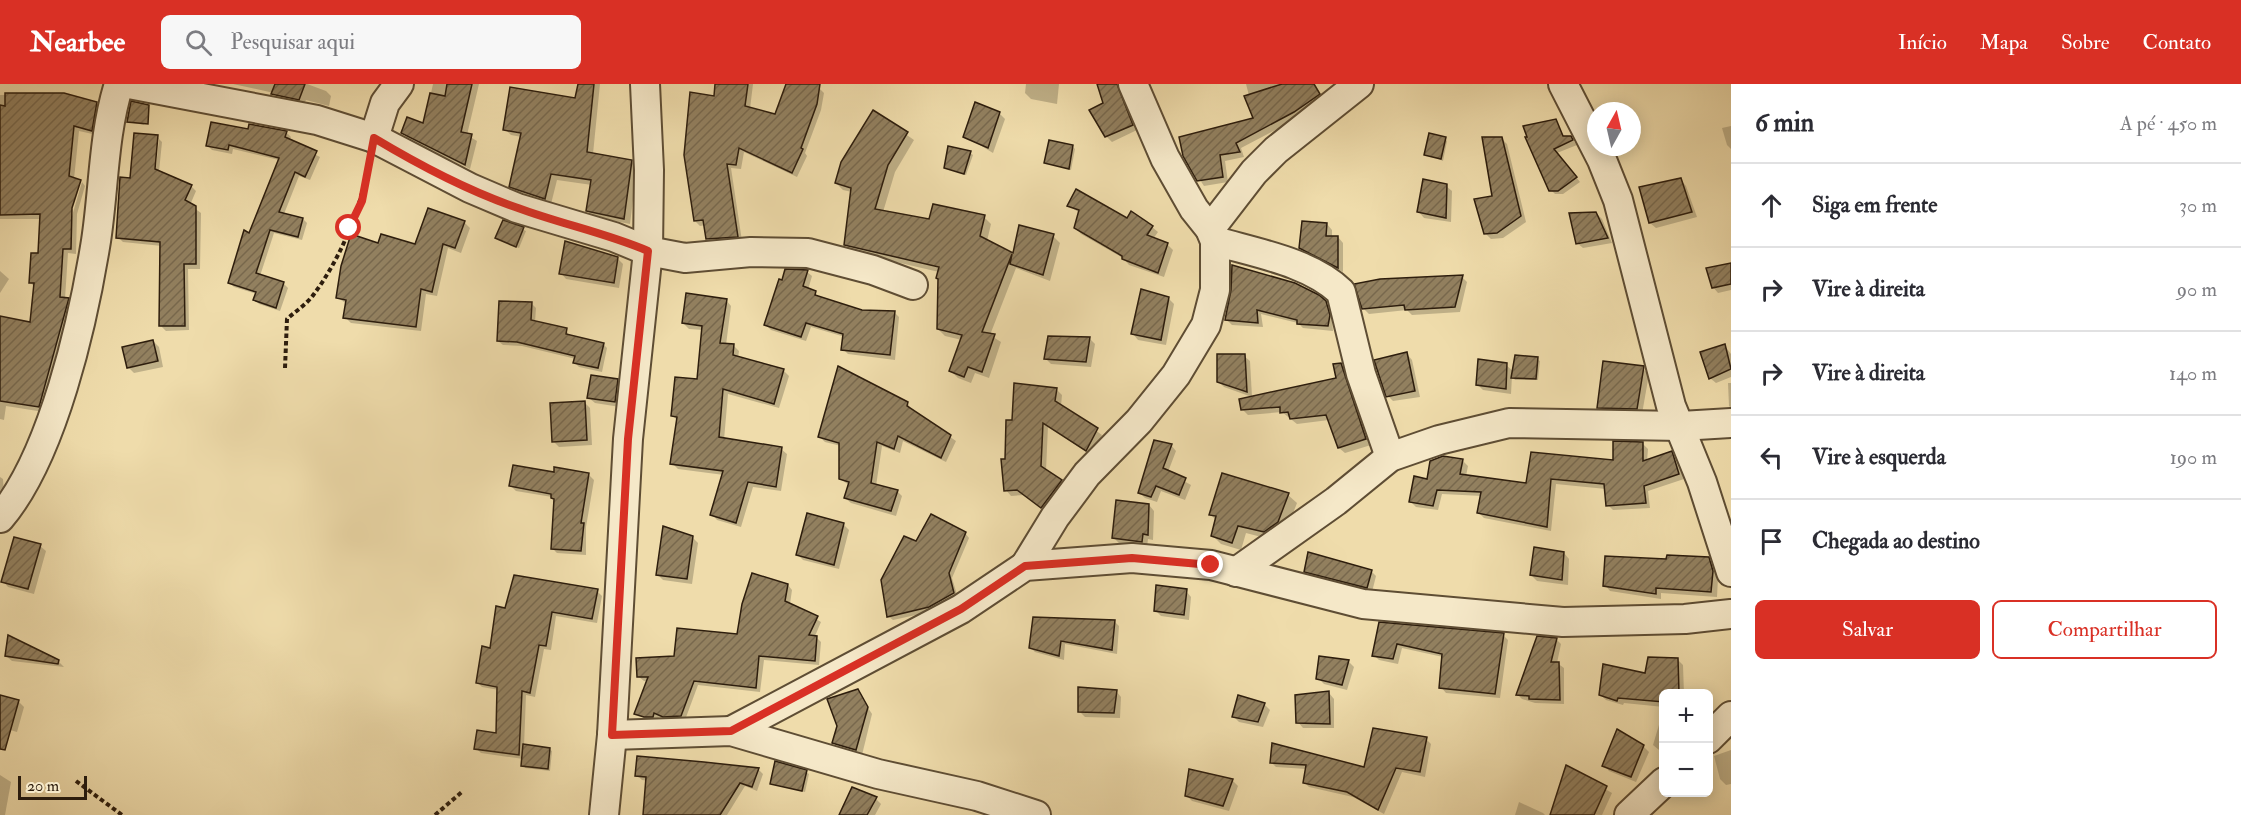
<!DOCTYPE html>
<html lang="pt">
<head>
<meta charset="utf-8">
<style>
	body { margin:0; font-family:"IM FELL Double Pica",serif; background:#f7f7f7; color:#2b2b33 }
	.controls { position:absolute; right:18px; bottom:18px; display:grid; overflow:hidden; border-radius:9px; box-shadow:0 3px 15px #0003 }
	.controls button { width:54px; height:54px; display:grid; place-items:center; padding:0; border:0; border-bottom:2px solid #e1e1e2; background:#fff; color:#2b2b33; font:30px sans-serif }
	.compass { position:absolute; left:1587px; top:18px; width:54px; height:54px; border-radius:50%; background:#fff; box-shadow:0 3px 15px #0003; rotate:8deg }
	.scale { position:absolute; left:18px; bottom:15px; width:69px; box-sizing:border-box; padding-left:6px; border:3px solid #2d1d0d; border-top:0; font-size:16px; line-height:21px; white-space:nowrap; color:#2d1d0d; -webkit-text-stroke:4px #f5e8c8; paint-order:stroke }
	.stop { position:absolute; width:18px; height:18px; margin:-14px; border:4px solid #d93025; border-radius:50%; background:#fff }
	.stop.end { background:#d93025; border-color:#fff; box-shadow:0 2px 6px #0008 }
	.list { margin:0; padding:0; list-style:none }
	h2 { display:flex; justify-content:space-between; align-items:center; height:78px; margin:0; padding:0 24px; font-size:26px }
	h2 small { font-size:20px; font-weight:400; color:#7c7c81 }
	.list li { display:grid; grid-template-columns:39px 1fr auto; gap:18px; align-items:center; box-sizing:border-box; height:84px; padding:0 24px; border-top:2px solid #e1e1e2 }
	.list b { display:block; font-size:22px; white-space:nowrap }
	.list em { font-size:20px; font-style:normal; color:#7c7c81 }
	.actions { display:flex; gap:12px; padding:18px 24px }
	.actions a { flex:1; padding:14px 0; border:2px solid #d93025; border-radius:9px; text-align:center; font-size:21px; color:#d93025 }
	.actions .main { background:#d93025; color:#fff }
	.icon { flex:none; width:33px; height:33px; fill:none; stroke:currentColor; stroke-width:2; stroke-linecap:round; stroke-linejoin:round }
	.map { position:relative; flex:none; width:1731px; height:731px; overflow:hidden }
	header { display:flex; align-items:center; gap:36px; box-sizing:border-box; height:84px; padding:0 30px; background:#d93025; color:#fff }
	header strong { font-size:28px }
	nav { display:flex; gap:33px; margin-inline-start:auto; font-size:21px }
	.search { width:420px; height:54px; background:#f7f7f7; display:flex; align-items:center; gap:15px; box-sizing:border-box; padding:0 21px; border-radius:9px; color:#7c7c81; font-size:22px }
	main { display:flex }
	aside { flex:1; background:#fff }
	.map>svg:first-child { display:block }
	.shadow { fill:#0003; fill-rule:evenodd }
	.building { fill:url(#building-hatch); stroke:#2d1d0d; stroke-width:1.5 }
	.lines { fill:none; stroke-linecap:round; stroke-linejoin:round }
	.minor-casing { stroke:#5e4d34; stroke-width:32 }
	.path { stroke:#2d1d0d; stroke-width:4; stroke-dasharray:4.5 3; stroke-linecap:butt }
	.minor { stroke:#f5e8c8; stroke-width:28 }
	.route { stroke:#d93025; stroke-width:8 }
</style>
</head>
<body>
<header>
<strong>Nearbee</strong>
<div class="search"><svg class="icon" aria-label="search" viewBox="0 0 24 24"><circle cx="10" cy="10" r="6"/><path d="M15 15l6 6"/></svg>Pesquisar aqui</div>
<nav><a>Início</a><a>Mapa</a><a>Sobre</a><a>Contato</a></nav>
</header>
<main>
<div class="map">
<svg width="1731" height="731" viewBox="0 0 1731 731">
	<defs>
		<pattern id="building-hatch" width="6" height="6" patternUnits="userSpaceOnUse" patternTransform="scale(1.5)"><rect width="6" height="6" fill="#92805f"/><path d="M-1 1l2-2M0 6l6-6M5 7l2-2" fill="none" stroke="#78684d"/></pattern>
	</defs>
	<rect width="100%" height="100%" fill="#efdcab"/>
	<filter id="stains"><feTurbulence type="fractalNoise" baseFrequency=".00333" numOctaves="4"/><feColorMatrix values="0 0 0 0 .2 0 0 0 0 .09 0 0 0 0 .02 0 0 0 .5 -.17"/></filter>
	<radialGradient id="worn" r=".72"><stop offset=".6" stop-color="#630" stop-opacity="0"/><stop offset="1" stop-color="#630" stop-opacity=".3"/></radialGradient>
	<g class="shadow">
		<polygon points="233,0 307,0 326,7 331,12 329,22 306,16 304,20 278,15 274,9"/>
		<polygon points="433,0 479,0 467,51 477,57 470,85 408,55 403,49 424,41"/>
		<polygon points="579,0 600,0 593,70 631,77 637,83 630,140 594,133 587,127 592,101 557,96 551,120 517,109 511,102 522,53 511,51 505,45 576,16"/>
		<polygon points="717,0 753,0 750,25 776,32 786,0 819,4 824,9 821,26 805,69 807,72 797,93 744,68 741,85 731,84 742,157 713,160 708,155 706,141 700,142 695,137"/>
		<polygon points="1026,0 1059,0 1057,20 1031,15 1025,9"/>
		<polygon points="1109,0 1119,0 1122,3 1123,13 1137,46 1112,58 1106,52 1105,20"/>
		<polygon points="1246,0 1315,0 1324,16 1300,33 1241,64 1244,73 1225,77 1228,98 1204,102 1184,72 1255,35"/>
		<polygon points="63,10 96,19 102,24 97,51 79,47 74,95 81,98 78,98 69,131 72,132 82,98 85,102 77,130 76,170 68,169 65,215 73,221 44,328 6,322 4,336 0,335 0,234 32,240 35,204 30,198 40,171 41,135 0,135 0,11"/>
		<polygon points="1625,21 1631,27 1597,26"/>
		<polygon points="874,28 914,56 895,88 883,128 930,137 984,133 991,140 987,157 1014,171 1053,152 1060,159 1050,197 1016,184 990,251 1001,258 989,294 975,289 971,299 958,294 951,287 962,256 945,252 938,245 939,188 853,168 846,161 852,108 843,106 836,99"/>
		<polygon points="999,29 1005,35 993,69 965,52"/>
		<polygon points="146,34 144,41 128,38"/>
		<polygon points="1555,37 1565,54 1571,54 1577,61 1557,69 1580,98 1563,110 1555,110 1551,106"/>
		<polygon points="1731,42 1731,65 1727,61 1722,44"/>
		<polygon points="249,46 286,48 291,53 289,57 320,73 310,96 299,92 284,130 303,135 307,139 302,156 274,149 260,192 284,200 288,204 280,227 259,220 255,216 257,210 234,203 229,198 279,76 233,65 232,70 212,66 208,62"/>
		<path d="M157 53 162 58 159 88 191 102 196 107 190 121 201 129 200 185H188L189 246 166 247 161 242 162 162 123 158 118 153 131 95ZM156 55H159L155 92H152Z"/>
		<polygon points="1501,54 1507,60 1526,138 1503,154 1491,155 1485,149 1494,113"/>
		<polygon points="1445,55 1447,57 1443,77 1426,70"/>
		<polygon points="1072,62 1075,65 1071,86 1046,78"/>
		<polygon points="970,69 973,71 966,91 945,83"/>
		<polygon points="1681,96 1686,102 1697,133 1656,144 1650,139"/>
		<polygon points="1446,102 1452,107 1451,138 1424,134 1419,128"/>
		<polygon points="1069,122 1152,143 1158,148 1153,155 1167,160 1173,166 1164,193 1129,181 1123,174 1081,150 1076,144 1080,129"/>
		<polygon points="1596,129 1602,135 1612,159 1583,164 1577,159"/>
		<polygon points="464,138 470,144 461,169 448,164 437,212 426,210 421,247 351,239 345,233 347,220 338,214 379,160 416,162"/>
		<polygon points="504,138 526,147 519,164 500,156"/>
		<polygon points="1327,140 1332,146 1332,153 1338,153 1343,159 1343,188 1306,170 1300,164"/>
		<polygon points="617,174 623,180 619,204 566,195 561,189"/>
		<polygon points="1731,181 1731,206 1718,209 1713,203"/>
		<polygon points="0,187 9,195 0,209"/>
		<polygon points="807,188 812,192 808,206 820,213 862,228 894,228 899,233 895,276 848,270 843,265 845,253 811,243 806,257 771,246 766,241 782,198"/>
		<polygon points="1462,193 1467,198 1460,228 1412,231 1407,226 1369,230 1364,225"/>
		<polygon points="1233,206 1325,218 1331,224 1333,247 1303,244 1298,239 1261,230 1263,243 1232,241 1227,236"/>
		<polygon points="1168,214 1174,220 1166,261 1138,256 1133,250"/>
		<polygon points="726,216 731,222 726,261 733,261 739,267 738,274 783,286 789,292 779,324 728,310 724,356 781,365 787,370 781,407 753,403 741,443 717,436 712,430 724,391 678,385 672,379 678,337 673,332 699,296 703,246 689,245 683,239"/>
		<polygon points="532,220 536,224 535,238 566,246 570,253 603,260 607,264 602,288 579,283 575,279 576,275 522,262 503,261 498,257"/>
		<polygon points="1049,253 1090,255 1095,260 1091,283 1051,280 1046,275"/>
		<polygon points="153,257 159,263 163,283 134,289 129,284 124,264"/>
		<polygon points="1724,261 1731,270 1731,293 1716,299 1710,294"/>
		<polygon points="1407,270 1412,276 1420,313 1393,317 1388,312"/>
		<polygon points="1244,272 1250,277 1252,313 1224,303 1218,297"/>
		<polygon points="1537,275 1540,277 1538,296 1515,296 1512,292 1511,310 1483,306 1477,300 1506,281 1514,288"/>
		<polygon points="1341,280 1346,286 1371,361 1345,369 1339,364 1329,336 1297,340 1282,328 1248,331 1242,325 1338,295"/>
		<polygon points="1643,285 1649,290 1642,330 1604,329 1599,323"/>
		<polygon points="617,296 623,302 620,323 595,319 589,314"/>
		<polygon points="1728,299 1731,299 1731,324 1729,322"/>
		<polygon points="1056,305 1062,311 1061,322 1102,351 1092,372 1048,342 1046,387 1067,402 1047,428 1024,411 1011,412 1006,406 1006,377 1014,338"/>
		<polygon points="584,318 590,324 592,361 559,363 554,358"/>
		<polygon points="908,320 912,327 956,357 946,378 903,357 900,369 882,362 876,402 897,407 902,412 896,432 851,419 845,414 849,401 840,395 841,362 825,358 819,352"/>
		<polygon points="1642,359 1648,365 1647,377 1671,369 1677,374 1684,395 1648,407 1650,424 1613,426 1608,421 1606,405 1556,400 1551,447 1484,434 1478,428 1482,412 1442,410 1438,426 1416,423 1411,418 1428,397 1463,377 1468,382 1466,392 1527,400 1614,378"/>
		<polygon points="1171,361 1176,367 1168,388 1191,401 1185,416 1161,407 1157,418 1145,414 1140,409"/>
		<polygon points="555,385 589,391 594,396 586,443 586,471 557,469 552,464 556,417 552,413 516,407 511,402 555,390"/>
		<polygon points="1223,391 1288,411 1297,419 1286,447 1273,456 1246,449 1241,466 1221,460 1213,452 1216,436 1211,431"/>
		<polygon points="0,393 3,395 4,412 0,413"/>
		<polygon points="1149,421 1154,427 1153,456 1148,455 1147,463 1119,459 1113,453"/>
		<polygon points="843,440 849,446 839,485 803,476 798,471"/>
		<polygon points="965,449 969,454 952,494 958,514 934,527 893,536 888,532 917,459"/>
		<polygon points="692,453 698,459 692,500 663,496 657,490"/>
		<polygon points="40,462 46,467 34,510 8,503 3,497"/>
		<polygon points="1564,469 1569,475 1568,501 1537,497 1531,491"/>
		<polygon points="1708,475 1714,481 1718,494 1717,513 1661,509 1661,515 1610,507 1605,501 1668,477"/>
		<polygon points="1306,487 1371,487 1376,492 1372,508 1310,492"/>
		<polygon points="788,501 792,506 790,520 821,538 815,552 821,558 819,581 764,576 760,608 698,601 685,636 669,637 659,633 657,637 650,638 636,629 648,597 644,597 639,593 676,573 739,551"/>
		<polygon points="597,507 602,512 597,539 556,532 551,566 544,565 535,613 526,611 524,662 549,665 552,667 550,687 525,684 523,675 481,669 476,664 497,650 499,606 482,603 477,598 506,525"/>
		<polygon points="1186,507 1191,513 1189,536 1161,532 1156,527"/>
		<polygon points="1114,537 1119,542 1117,570 1065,560 1064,576 1035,568 1030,563"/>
		<polygon points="1380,540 1503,551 1508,556 1500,614 1446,609 1441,603 1443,573 1402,564 1398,580 1379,576 1374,571"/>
		<polygon points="1556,555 1561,560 1557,579 1564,584 1564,620 1535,619 1522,615 1518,611"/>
		<polygon points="6,572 58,577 64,583 12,577"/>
		<polygon points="1678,576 1683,581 1684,610 1664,610 1664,623 1624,619 1623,621 1606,616 1600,610"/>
		<polygon points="1348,577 1354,583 1347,606 1324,600 1318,594"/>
		<polygon points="857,607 872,630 862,671 839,664 834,659"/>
		<polygon points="1116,607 1121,613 1120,634 1085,633 1079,627"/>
		<polygon points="1329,609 1334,615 1334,644 1303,644 1298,638"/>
		<polygon points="0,612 19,618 24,623 17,648 0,643"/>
		<polygon points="1264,620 1270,626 1263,643 1239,638 1234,633"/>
		<polygon points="1664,624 1664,670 1653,661"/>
		<polygon points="1426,655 1431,660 1425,693 1402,688 1384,730 1353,713 1309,703 1304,698 1306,685 1276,683 1271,678 1366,685"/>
		<polygon points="1643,662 1649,668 1636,698 1609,687 1604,681"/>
		<polygon points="1731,666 1731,700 1726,701 1720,695 1714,672"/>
		<polygon points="1567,683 1612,709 1602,731 1552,729"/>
		<polygon points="758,685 763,690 757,707 745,702 727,731 644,731 648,697 642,696 637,691"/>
		<polygon points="806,688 809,690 805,708 772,699"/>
		<polygon points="0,691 11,698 5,731 0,731"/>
		<polygon points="1232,696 1238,702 1229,727 1192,717 1187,712"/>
		<polygon points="876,715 881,720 875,731 840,731"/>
		<polygon points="1519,718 1543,729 1545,731 1515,731"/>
	</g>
	<g class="building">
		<polygon points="275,0 305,0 299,16 271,10"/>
		<polygon points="447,0 472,0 461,48 472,50 465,81 401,49 407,33 423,39 430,9 445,12"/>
		<polygon points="578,0 594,0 587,68 632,76 624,135 586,127 591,96 551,90 545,115 509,103 521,49 503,46 510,3 575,14"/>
		<polygon points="715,0 748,0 745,22 775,30 786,0 820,0 817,20 801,64 803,65 792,89 739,64 736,81 727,80 738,153 706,155 703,136 694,137 684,71 690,8 714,12"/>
		<polygon points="1097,0 1117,0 1133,41 1105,53 1089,26 1103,19"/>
		<polygon points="1282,0 1314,0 1320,10 1294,28 1236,59 1240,68 1220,71 1223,93 1197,97 1183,72 1179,53 1253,34 1244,12"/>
		<polygon points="5,9 64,9 97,18 92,47 74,42 69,92 81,96 72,124 71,165 63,165 60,213 69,214 39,323 0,317 0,232 30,238 34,199 29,199 31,169 38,169 40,130 0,131 0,21 5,22"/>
		<polygon points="131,17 149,21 148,40 127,38"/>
		<polygon points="975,18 1000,28 988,64 963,53"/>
		<polygon points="873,26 908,48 888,81 875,125 929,135 933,120 985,131 980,152 1013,169 1019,141 1054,150 1043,191 1010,180 1012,170 982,248 995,250 982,288 968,283 964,293 949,287 962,251 937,245 938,195 936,194 939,183 844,161 851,104 835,99 841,78"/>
		<polygon points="1556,35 1563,52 1571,52 1573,56 1554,65 1577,93 1558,107 1549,107 1525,53 1527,53 1523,42"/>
		<polygon points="211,38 248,45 249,40 287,47 285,53 317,67 305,93 295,88 279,128 303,134 298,153 270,146 256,189 284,198 276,224 253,216 256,208 228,199 244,146 249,149 279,74 229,61 228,66 206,62"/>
		<polygon points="134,49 158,51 155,85 192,101 185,116 196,122 196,180 184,180 185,242 159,242 160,158 116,154 120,93 130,94"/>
		<polygon points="1429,49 1446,53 1441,75 1424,71"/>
		<polygon points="1482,53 1502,53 1521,132 1497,149 1484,150 1474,115 1492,112"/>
		<polygon points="1049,56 1073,61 1069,85 1044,79"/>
		<polygon points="948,62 971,67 964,90 944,84"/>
		<polygon points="1681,94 1692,128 1649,139 1639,103"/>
		<polygon points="1423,95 1447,100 1446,134 1417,128"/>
		<polygon points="1076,105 1127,134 1131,127 1153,142 1147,151 1168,159 1158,189 1122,175 1122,172 1074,144 1079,126 1067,122"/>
		<polygon points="428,124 465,137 455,164 443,160 432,208 421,205 416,243 343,234 346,216 336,214 341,182 351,150 378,159 381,150 415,160"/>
		<polygon points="1596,128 1608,154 1576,160 1569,129"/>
		<polygon points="503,136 524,143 516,163 495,154"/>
		<polygon points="1302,137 1327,139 1326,152 1338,152 1338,184 1299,164"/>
		<polygon points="565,157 618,173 614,199 559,190"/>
		<polygon points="1731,179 1731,200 1712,204 1706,184"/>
		<polygon points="1232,181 1295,199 1319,211 1326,217 1330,231 1328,242 1297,240 1297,236 1257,226 1258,239 1225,236 1231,206"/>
		<polygon points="785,185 808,186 803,202 816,207 815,211 862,226 895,227 890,271 841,266 843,250 806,239 801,253 764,241 779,195 782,196"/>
		<polygon points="1463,191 1455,223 1405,226 1404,221 1362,225 1354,200 1380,195"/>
		<polygon points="1141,205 1169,213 1161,256 1131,250"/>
		<polygon points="686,209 727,215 720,259 734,260 733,271 784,285 774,320 723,305 719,353 782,363 776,403 748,398 736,439 710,431 723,387 670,380 677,333 671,332 675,293 697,295 702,242 682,239"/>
		<polygon points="499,217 532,218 531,236 567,244 566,250 604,259 598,284 573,279 575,272 517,258 497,257"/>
		<polygon points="1048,252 1090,253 1086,278 1044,275"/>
		<polygon points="153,256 158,277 127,284 122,263"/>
		<polygon points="1725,260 1731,285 1709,295 1700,268"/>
		<polygon points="1407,268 1415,307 1386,313 1374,276"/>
		<polygon points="1217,270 1245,270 1247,308 1217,298"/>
		<polygon points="1515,271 1538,273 1536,295 1511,294"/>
		<polygon points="1478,275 1507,279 1506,305 1476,301"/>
		<polygon points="1603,277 1644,282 1637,325 1597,324"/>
		<polygon points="1341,279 1366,355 1338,364 1326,331 1290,335 1288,328 1280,329 1280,323 1241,326 1239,315 1336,294 1333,280"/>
		<polygon points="838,282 908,318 907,322 951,351 941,374 898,352 894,365 877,358 871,399 898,406 891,427 844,414 849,398 839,395 839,359 818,353"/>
		<polygon points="591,291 618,295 615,318 587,314"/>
		<polygon points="1014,299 1057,304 1055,317 1098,344 1086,367 1043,339 1041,382 1062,396 1041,424 1017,406 1004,407 1001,375 1005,375 1006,336 1012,336"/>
		<polygon points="585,317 587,356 552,358 550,319"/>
		<polygon points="1154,356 1172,360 1163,384 1186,394 1179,411 1156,402 1151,413 1138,409"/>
		<polygon points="1613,357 1643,358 1643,377 1672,367 1679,390 1644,402 1646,419 1606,422 1604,400 1551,395 1547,443 1477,429 1481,408 1437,406 1433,422 1409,418 1414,392 1427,395 1430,377 1443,372 1463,375 1460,390 1526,399 1531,368 1613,376"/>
		<polygon points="513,381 554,388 554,383 589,389 581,439 584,439 581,467 551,465 554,415 551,414 551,410 509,402"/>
		<polygon points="1222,389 1289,409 1278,438 1264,448 1238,442 1232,459 1211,452 1216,432 1209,431"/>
		<polygon points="1116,416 1149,420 1148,451 1143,450 1142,458 1112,454"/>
		<polygon points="807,429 844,439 834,481 796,471"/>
		<polygon points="931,430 966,448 949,489 954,509 929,523 887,533 881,496 904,452 916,457"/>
		<polygon points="663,442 693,452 687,495 656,491"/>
		<polygon points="14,453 41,460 28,505 1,498"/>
		<polygon points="1534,463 1564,468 1562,496 1530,491"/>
		<polygon points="1308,468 1372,486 1367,504 1304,488"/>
		<polygon points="1667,471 1709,473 1713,487 1711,508 1656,504 1656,510 1603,502 1605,472 1666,475"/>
		<polygon points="752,489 788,500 785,517 818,532 809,551 817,552 815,577 759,572 756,604 694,597 681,632 663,633 654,629 653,633 644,633 634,630 648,593 637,593 636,574 674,572 677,544 737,550 742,520"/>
		<polygon points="514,491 598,505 592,535 552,528 546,562 539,561 530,609 522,607 519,671 474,665 477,646 496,649 497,603 476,599 482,562 490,564 496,522 505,524"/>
		<polygon points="1156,501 1187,505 1184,531 1154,527"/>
		<polygon points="1033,533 1115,536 1112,566 1061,557 1059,572 1029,564"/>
		<polygon points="1379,538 1504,549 1495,610 1439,604 1442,570 1397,560 1393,575 1372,572"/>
		<polygon points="8,551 59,576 58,580 5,572"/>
		<polygon points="1537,552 1557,554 1551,578 1559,578 1560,616 1529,615 1529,612 1516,611"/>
		<polygon points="1319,572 1349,576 1342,601 1316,595"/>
		<polygon points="1648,573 1678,574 1679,609 1664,609 1664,618 1618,614 1617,617 1599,611 1603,580 1645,589"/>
		<polygon points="1078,603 1117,606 1114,629 1078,628"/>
		<polygon points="858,605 868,623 856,666 832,659 837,642 827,615"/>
		<polygon points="1329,607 1330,640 1296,639 1295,611"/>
		<polygon points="0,611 19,616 5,666 0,665"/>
		<polygon points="1238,611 1265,619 1258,638 1232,633"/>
		<polygon points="1373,644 1427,653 1420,688 1396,684 1378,726 1347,708 1303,699 1306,681 1270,679 1272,659 1364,683"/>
		<polygon points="1617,645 1644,661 1631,693 1602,682"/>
		<polygon points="523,660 550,664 548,685 521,682"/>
		<polygon points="637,672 704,678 759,684 752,703 740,699 720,731 643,731 646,693 635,692"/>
		<polygon points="775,677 807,686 802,707 770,700"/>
		<polygon points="1566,681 1607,702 1594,731 1550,731"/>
		<polygon points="1189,685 1233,695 1223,722 1185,712"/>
		<polygon points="852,703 877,713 867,731 839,731"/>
	</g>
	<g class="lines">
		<g class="minor-casing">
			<g id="minor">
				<polyline points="129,0 317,36 374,54 470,104 517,124 614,153 648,167 685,174 751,168 808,169 873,186 913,201"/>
				<polyline points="1563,0 1602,76 1618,116 1671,322 1702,398 1731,488"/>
				<polyline points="374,54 385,19 399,0"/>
				<polyline points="1210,145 1254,88 1276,66 1359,0"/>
				<path d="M1215 157C1256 169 1310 178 1341 208L1361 290 1390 373"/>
				<path d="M0 434C53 372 83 238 96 157 104 105 103 51 119 0"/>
				<polyline points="1025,482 1055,433 1087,390 1139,337 1176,291 1206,241 1215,206 1215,157 1210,145 1194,125 1165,74 1133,0"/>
				<polyline points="1236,488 1336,417 1390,373 1439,356 1509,339 1681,342 1731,339"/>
				<polyline points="731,647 961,525 1025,482 1132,474 1211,481 1363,520 1563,538 1685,535 1731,530"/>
				<polyline points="612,651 731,647 878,690 977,712 1036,731"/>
				<polyline points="1708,655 1731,632"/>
				<polyline points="604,731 612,651 628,355 648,167 649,86 645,0"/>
				<polyline points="1629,731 1664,698"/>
			</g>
		</g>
		<g class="path">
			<path d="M285 284 287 235C296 227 307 220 314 210 342 172 361 124 369 78"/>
			<polyline points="76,697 122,731"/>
			<polyline points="435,731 463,707"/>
		</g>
		<use href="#minor" class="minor"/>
	</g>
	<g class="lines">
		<path class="route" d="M349 144 362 117 374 54C419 81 468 107 518 124 561 140 606 149 648 167L628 355 612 651 731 647 961 525 1025 482 1132 474 1211 481"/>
	</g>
	<rect width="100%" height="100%" filter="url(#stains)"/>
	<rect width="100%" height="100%" fill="url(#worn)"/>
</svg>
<div class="controls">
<button>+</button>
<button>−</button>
</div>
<svg class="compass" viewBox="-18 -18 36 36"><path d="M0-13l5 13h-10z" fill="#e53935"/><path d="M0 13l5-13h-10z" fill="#7c7c81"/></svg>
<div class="scale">20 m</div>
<div class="stop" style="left:349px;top:144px"></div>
<div class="stop end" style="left:1211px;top:481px"></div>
</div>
<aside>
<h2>6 min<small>A pé · 450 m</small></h2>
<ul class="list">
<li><svg class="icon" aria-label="ahead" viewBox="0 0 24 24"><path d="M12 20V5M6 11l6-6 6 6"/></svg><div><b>Siga em frente</b></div><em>30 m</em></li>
<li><svg class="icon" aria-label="right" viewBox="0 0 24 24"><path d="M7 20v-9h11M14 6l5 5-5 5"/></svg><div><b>Vire à direita</b></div><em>90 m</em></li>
<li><svg class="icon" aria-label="right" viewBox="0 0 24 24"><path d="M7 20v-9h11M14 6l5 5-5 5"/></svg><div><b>Vire à direita</b></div><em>140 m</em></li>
<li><svg class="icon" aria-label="left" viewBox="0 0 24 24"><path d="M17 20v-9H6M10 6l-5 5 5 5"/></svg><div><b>Vire à esquerda</b></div><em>190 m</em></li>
<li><svg class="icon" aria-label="arrive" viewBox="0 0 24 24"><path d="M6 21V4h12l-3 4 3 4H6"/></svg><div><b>Chegada ao destino</b></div></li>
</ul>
<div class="actions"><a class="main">Salvar</a><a>Compartilhar</a></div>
</aside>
</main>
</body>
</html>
